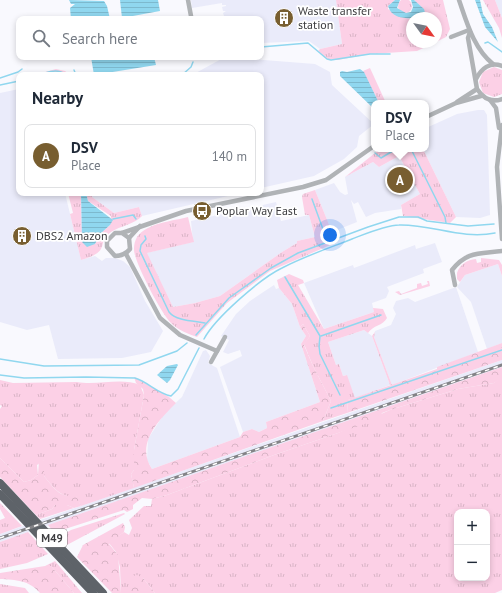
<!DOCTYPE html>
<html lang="en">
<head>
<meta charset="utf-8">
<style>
	body { margin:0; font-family:"PT Sans",sans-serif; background:#f2f2f3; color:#1f2937 }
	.controls { position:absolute; right:12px; bottom:12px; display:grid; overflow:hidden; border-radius:8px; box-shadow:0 2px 6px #0003 }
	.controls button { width:36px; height:36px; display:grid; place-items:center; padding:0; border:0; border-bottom:1px solid #e0e1e3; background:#fff; color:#1f2937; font:20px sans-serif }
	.compass { position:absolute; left:406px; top:12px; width:36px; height:36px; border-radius:50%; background:#fff; box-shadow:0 2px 6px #0003; rotate:123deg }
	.you { position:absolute; left:330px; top:235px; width:14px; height:14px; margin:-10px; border:3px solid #fff; border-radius:50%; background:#1a73e8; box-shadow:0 0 0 6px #1a73e833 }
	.badge { display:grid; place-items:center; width:26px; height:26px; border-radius:50%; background:#785e30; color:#fff; font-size:13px; font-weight:700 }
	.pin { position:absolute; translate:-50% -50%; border:2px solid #fff; box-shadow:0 1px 4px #0006 }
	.popup { position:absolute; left:371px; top:100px; width:58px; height:52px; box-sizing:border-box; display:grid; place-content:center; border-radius:8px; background:#fff; filter:drop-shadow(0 1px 3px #0005); font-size:13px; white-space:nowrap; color:#747a83 }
	.popup b { font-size:15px; color:#1f2937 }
	.popup::after { content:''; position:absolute; left:50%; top:100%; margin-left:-8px; border:8px solid transparent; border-top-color:#fff }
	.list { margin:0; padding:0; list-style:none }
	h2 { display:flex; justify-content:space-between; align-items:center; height:52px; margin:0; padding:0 16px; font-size:17px }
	h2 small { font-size:13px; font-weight:400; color:#747a83 }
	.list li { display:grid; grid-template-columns:26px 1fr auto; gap:12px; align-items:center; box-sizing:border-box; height:64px; margin:0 8px 8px; padding:0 8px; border:1px solid #e0e1e3; border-radius:8px }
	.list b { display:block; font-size:15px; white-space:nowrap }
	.list p { margin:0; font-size:13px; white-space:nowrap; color:#747a83 }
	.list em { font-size:13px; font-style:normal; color:#747a83 }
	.icon { flex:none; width:22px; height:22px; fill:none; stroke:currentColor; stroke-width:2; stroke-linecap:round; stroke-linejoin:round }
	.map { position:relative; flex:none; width:502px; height:593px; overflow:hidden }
	.search { position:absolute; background:#fff; box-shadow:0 2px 6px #0003; left:16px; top:16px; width:248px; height:44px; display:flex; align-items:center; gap:10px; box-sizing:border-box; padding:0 14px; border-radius:8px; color:#747a83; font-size:15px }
	.panel { position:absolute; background:#fff; box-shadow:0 2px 6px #0003; left:16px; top:72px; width:248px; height:124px; border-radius:8px }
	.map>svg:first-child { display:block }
	.built { fill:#eaebfa }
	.grass { fill:url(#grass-tufts); fill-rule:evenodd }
	.forest { fill:url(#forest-crowns) }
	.water { fill:url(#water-rules) }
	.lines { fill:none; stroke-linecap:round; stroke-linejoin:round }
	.stream { stroke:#90d7ef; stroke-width:1.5 }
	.minor { stroke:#b0b3b6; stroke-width:4.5 }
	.motorway { stroke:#5e6369; stroke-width:8 }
	.rail-casing { stroke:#838387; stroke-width:3 }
	.rail { stroke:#fff; stroke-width:1.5; stroke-dasharray:4.5; stroke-linecap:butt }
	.labels { text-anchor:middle; stroke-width:3.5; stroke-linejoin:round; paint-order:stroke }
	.shield { fill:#fff; stroke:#767679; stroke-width:1 }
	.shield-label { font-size:11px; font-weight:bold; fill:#3c3c3f }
	.poi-label { font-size:12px; fill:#3c3c3f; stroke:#fff; text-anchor:start }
</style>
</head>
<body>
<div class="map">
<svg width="502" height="593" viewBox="0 0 502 593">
	<defs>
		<pattern id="grass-tufts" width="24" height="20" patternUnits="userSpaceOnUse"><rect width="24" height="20" fill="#fcd0e6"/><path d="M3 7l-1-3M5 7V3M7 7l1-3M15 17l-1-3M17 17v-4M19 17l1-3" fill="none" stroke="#d9b4c6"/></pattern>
		<pattern id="forest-crowns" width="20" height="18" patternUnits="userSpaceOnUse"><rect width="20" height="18" fill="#fcd0e6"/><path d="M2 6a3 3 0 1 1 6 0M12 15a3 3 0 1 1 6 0" fill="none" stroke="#d9b4c6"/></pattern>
		<pattern id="water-rules" width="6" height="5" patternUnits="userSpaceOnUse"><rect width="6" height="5" fill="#90d7ef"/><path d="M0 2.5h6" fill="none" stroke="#7db9ce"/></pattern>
	</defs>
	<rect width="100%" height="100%" fill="#f9f9fe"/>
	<g class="built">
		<polygon points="191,0 336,0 342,44 320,49 309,41 261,43 261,19 225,19 227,16 224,16 223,13 226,11 223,11 222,7 226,6 226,5 222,5 222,3 192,8"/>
		<polygon points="495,0 502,0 502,18"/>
		<polygon points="225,57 315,64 330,72 332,85 374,124 359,136 357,147 344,159 314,176 261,188 261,75 192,75"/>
		<polygon points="19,89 19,193 65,193 81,260 95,256 102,261 106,258 115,258 123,261 130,267 145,301 163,331 151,352 122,358 58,359 49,325 27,330 0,322 0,93"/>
		<polygon points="478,110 484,110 487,115 490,215 480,218 456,217 423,149 426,149 426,128 457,114"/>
		<polygon points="399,156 420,194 401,205 401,209 375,213 366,217 358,202 354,204 351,200 357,222 332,232 315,190 334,183 340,192 345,195 348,194 345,177 373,162 379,167"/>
		<polygon points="93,193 241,193 142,216 139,207 114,213 92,197"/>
		<polygon points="276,202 281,221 309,215 315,237 297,241 297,243 282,252 220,296 195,303 173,307 146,253 193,242 191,221"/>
		<polygon points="435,243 442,262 423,269 424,273 387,287 389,291 386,298 372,303 374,312 324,329 304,283 353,265 354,268 415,245 416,249"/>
		<polygon points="498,264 502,276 502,343 487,349 471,302 457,287 465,275"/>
		<polygon points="274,285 276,289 279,288 292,304 300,327 306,336 301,344 320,402 266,422 267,428 259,432 252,429 243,432 220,367 242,356 240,350 228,354 223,352 229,340 221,336 236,314 250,301"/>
		<polygon points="456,287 478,352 392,385 374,337 375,331 391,325 396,314 393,308 396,301 408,298 415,302"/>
		<polygon points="364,330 372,336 390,385 355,398 346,375 343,376 339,364 336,365 328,342"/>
		<polygon points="206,350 210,356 208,363 217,368 240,437 152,469 147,460 148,439 164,414 182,397 203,351"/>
		<polygon points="502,360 502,367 0,542 0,534"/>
	</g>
	<g class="grass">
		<circle cx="405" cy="6" r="7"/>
		<polygon points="336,0 395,0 388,6 388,9 400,17 412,19 412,42 436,42 417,51 370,54 338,60 327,59 318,51 320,49 342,44"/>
		<polygon points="414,0 443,0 450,29 446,37 436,42 436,18 422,18 425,13 421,7"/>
		<polygon points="483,0 495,0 502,18 502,38 499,28"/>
		<polygon points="494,67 502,70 502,94 494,97 483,93 479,82 483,72"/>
		<polygon points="370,68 386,103 379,103 363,71"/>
		<polygon points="56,69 65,71 70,75 38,75 38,74"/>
		<polygon points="380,149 423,149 456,217 450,223 403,216 401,205 420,194 399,156 379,167 373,162 345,177"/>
		<path d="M315 190 332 232 335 243 270 271 227 303 197 337C188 334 178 330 171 323 161 313 138 268 135 255 133 250 134 242 137 237 147 223 173 221 188 217L194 242 147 253 173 307 195 303 220 296 282 252 297 243V241L315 237 309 215H305L302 197 303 194Z"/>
		<path d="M68 193H81L82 242 95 244 100 234 110 225 111 216 88 201 86 193H93L92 197 114 213 139 207 142 216C135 224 120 226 111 232 95 243 113 251 81 260L70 214 73 213Z"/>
		<path d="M481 258 499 260 502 265V276L498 264 465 275 460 282 457 279V273C460 264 467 260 476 259L477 263 481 262Z"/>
		<path d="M289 274 303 280 304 283 298 285 324 329 374 312 373 308 383 309 387 318C383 326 373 325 368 333L364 330 328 342 336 365 339 364 343 376 347 375 355 398 348 400 347 413 323 421 331 401 313 366 304 344 310 336 303 324 300 327 292 304 279 288 277 280Z"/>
		<polygon points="427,281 429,281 430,286 400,295 395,292 399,291 401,294 417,288 417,284 421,283 422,286 428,284"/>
		<polygon points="375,332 374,337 392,385 390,385 372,336"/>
		<path d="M500 378H502V590L495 593H155L143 578 129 577V593H121L120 567 116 552 109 543 124 532 129 535 132 528 129 520 144 506H151L152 499 167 495 274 455 338 433 390 410 458 389 494 383ZM457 512H487V578H457Z"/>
		<path d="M0 380 13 383 77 382C97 386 121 377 140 385L144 395 134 450V470L131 474 134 488 81 506 76 496C61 499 53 487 44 476V460L37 465 38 475 31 480 24 482 0 458V409L2 406 0 405Z"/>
		<polygon points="0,503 22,526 0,534 0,520 5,518 0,509"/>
		<polygon points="55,505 67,505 74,508 40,519 36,515 52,509"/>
		<polygon points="124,513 125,514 65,546 61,541 66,533 71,530"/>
		<polygon points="28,532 48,554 27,563 0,569 0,542"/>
		<polygon points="55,561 82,593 74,593 51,566 45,566"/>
		<polygon points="0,584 25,588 29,593 0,593"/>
	</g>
	<g class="forest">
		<path d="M303 324 310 336 304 345 313 366 331 401 323 421 134 488 131 474 134 470V450L144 395 143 389 136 383 134 377 169 397 176 403C159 420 135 444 152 469L240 437 243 432 252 429 259 432 267 428 266 422 320 402 301 344 306 336 300 327Z"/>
		<polygon points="502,343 502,360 347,413 348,400 437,369 437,367"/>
		<polygon points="502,367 502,378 494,383 458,389 390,410 382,413 379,419 274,455 167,495 152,499 142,498 133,505 133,509 127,512 124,510 65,529 52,530 48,525"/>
		<path d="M0 458 24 482 31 480 38 475 39 461 44 460V476C53 487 61 500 76 495L81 506 74 508 67 505H55L52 509 36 515 0 477Z"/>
		<polygon points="123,523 125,527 124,532 109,544 118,555 121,593 112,593 77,557 83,545"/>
		<path d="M45 566H51L74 593H40C29 580 16 580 0 579V573Z"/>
		<polygon points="137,575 143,578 155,593 129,593 129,577"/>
	</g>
	<g class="water">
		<polygon points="69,0 104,1 107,6 110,19 71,19 70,8 75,4 71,4"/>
		<polygon points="120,0 158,0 160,11 122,18"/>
		<path d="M395 0H400L397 8 406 13 411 12 413 7 411 0H414L424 9 425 13 422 18C411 18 392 21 388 6Z"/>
		<polygon points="475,0 480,0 483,14 492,27 498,42 485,27"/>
		<polygon points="91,57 154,57 156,65 94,75"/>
		<polygon points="360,69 364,72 378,101 379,103 374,103 374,109 340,76 340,72 342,71 347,72"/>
		<polygon points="81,193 86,193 88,201 113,220 110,225 100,234 95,244 87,247 82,242"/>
		<polygon points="177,364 178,365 170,380 167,383 157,375 167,366"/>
	</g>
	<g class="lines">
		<g class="stream">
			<polyline points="485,43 488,42 502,52"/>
			<polyline points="261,47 308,43 327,59 331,60 370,54 390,54"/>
			<polyline points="204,57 208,59 213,57"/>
			<polyline points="74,70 76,75"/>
			<path d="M38 75C50 72 56 68 67 75"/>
			<polyline points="182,75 191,67 193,62"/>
			<polyline points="0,78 18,72 22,69"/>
			<polyline points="0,85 19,81"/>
			<polyline points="411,149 445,217 446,223"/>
			<polyline points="375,153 381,158 396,149"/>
			<polyline points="312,199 328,243"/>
			<polyline points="113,219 133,215 136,219"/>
			<path d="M145 236 146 239 141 245 140 251 169 312C176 321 194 321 205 323"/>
			<polyline points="285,277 320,336 319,346 320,354 340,395"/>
			<polyline points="196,335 229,298 271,268 298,253 368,227 399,217 418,217 427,221 468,226 494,224"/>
			<polyline points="321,336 381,315"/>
			<path d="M204 339C215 318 261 278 282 268 305 256 329 248 352 239 365 234 386 225 399 225 431 224 462 240 495 233"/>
			<polyline points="0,359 44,366 139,365 177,351 187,343"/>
			<path d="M0 375 24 378 86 377 135 378C148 382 157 393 171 396L178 389 199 348"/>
			<polyline points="331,408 502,350"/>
		</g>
		<g class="minor">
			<polyline points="188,0 191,16"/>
			<path d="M459 0C467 23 474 49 493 64"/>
			<path d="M470 32 468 38 477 89C483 98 491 103 502 99"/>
			<polyline points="451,37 469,30"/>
			<path d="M476 79C481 69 490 61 502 66"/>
			<polyline points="490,100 496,108 499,128"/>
			<polyline points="457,102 477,89"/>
			<polyline points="426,117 456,103 481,96"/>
			<polyline points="502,125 497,167 502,239"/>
			<path d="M122 233 129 238 130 249C126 254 122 256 115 256L107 247V241L115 233H122L186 211 303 187 326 180 374 146"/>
			<polyline points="129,238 140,226"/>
			<polyline points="126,254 160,318 180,335 217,351"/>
			<path d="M455 285 452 270C467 251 479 254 502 251"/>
			<polyline points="211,362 225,337"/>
		</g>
		<g class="motorway">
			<polyline points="0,483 103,593"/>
			<polyline points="0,494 93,593"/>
		</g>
		<g class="rail-casing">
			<polyline id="rail" points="0,538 502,365"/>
		</g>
		<use href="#rail" class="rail"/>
	</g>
	<defs>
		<g id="building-disc" transform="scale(1)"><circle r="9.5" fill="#785e30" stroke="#fff"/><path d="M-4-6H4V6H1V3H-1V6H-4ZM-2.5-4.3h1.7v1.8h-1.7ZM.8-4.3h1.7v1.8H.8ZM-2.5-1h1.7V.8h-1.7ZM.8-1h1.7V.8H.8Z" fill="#fff"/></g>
		<g id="bus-disc" transform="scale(1)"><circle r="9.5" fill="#785e30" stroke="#fff"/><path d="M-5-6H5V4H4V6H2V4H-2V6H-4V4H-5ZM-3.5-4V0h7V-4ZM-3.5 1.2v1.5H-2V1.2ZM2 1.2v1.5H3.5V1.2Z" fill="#fff"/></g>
	</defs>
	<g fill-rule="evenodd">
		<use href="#building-disc" x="284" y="18"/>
		<use href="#bus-disc" x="202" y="211"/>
		<use href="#building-disc" x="22" y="236"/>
	</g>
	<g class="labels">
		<rect class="shield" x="37" y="529" width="30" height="18" rx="3"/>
		<g class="shield-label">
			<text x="52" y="542">M49</text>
		</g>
		<g class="poi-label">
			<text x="298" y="15">Waste transfer<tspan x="298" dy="14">station</tspan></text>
			<text x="216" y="215">Poplar Way East</text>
			<text x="36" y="240">DBS2 Amazon</text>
		</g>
	</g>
</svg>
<div class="controls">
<button>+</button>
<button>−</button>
</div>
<svg class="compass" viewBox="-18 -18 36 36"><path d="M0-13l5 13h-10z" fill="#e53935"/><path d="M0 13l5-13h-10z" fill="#747a83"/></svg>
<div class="you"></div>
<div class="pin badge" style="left:400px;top:180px">A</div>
<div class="popup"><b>DSV</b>Place</div>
<div class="search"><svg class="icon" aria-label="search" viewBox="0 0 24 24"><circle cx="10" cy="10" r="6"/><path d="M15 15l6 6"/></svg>Search here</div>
<section class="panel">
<h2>Nearby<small></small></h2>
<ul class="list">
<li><span class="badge">A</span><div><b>DSV</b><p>Place</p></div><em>140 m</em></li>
</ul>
</section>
</div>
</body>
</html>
